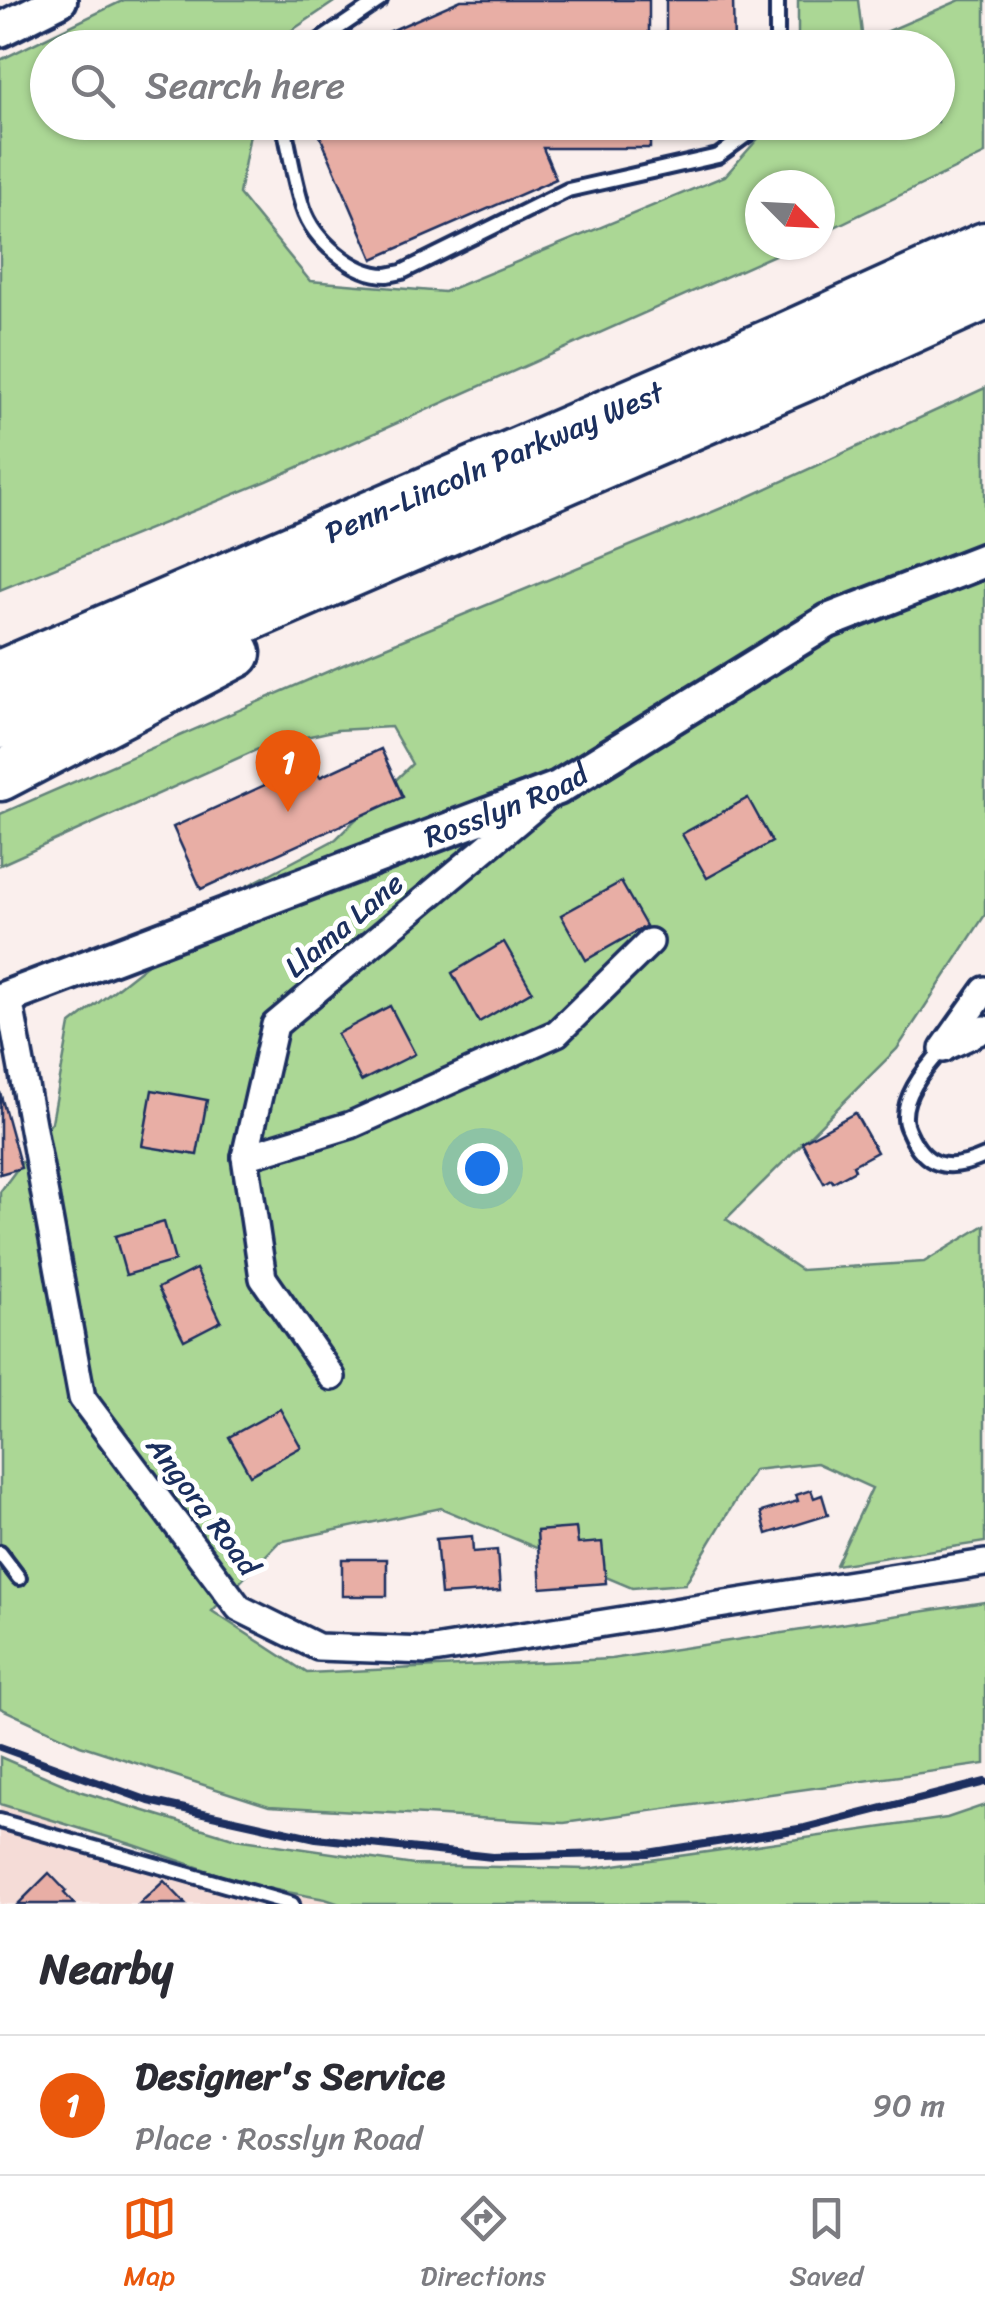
<!DOCTYPE html>
<html lang="en">
<head>
<meta charset="utf-8">
<style>
	body { margin:0; font-family:Sriracha,sans-serif; background:#f7f7f7; color:#2b2b33 }
	.compass { position:absolute; left:745px; top:170px; width:90px; height:90px; border-radius:50%; background:#fff; box-shadow:0 2px 8px #0004; rotate:114deg }
	.you { position:absolute; left:482px; top:1168px; width:35px; height:35px; margin:-25px; border:8px solid #fff; border-radius:50%; background:#1a73e8; box-shadow:0 0 0 15px #1a73e833 }
	.badge { display:grid; place-items:center; width:65px; height:65px; border-radius:50%; background:#ea580c; color:#fff; font-size:32px; font-weight:700 }
	.pin { position:absolute; translate:-50% -82px; filter:drop-shadow(0 2px 5px #0008) }
	.pin::after { content:''; position:absolute; top:52px; width:35px; height:30px; background:inherit; clip-path:polygon(0 0,100% 0,50% 100%) }
	.list { margin:0; padding:0; list-style:none }
	h2 { display:flex; justify-content:space-between; align-items:center; height:130px; margin:0; padding:0 40px; font-size:42px }
	h2 small { font-size:32px; font-weight:400; color:#7c7c81 }
	.list li { display:grid; grid-template-columns:65px 1fr auto; gap:30px; align-items:center; box-sizing:border-box; height:140px; padding:0 40px; border-top:2px solid #e1e1e2 }
	.list b { display:block; font-size:38px; white-space:nowrap }
	.list p { margin:0; font-size:32px; white-space:nowrap; color:#7c7c81 }
	.list em { font-size:32px; font-style:normal; color:#7c7c81 }
	.icon { flex:none; width:55px; height:55px; fill:none; stroke:currentColor; stroke-width:2; stroke-linecap:round; stroke-linejoin:round }
	.map { position:relative; flex:none; width:985px; height:1904px; overflow:hidden }
	.search { position:absolute; background:#fff; box-shadow:0 2px 8px #0004; left:30px; right:30px; top:30px; height:110px; display:flex; align-items:center; gap:25px; box-sizing:border-box; padding:0 35px; border-radius:55px; color:#7c7c81; font-size:38px }
	.sheet { height:270px; background:#fff }
	nav { display:flex; justify-content:space-around; align-items:center; box-sizing:border-box; height:140px; border-top:2px solid #e1e1e2; background:#fff; font-size:28px; color:#7c7c81 }
	nav a { display:grid; justify-items:center; gap:5px }
	nav .on { color:#ea580c }
	.map>svg:first-child { display:block }
	.built { fill:#f5dcd7 }
	.green { fill:#abd795; stroke:#63837a; stroke-width:2.5 }
	.building { fill:#e8aea5; stroke:#1b2f5e; stroke-width:2.5 }
	.lines { fill:none; stroke-linecap:round; stroke-linejoin:round }
	.service-casing { stroke:#1b2f5e; stroke-width:20 }
	.minor-casing { stroke:#1b2f5e; stroke-width:32 }
	.tertiary-casing { stroke:#1b2f5e; stroke-width:40 }
	.motorway-casing { stroke:#1b2f5e; stroke-width:55 }
	.service { stroke:#fff; stroke-width:12 }
	.minor { stroke:#fff; stroke-width:25 }
	.tertiary { stroke:#fff; stroke-width:32 }
	.motorway { stroke:#fff; stroke-width:48 }
	.rail { stroke:#1b2f5e; stroke-width:8 }
	.labels { text-anchor:middle; stroke-width:10; stroke-linejoin:round; paint-order:stroke }
	.street-label { font-size:30px; fill:#1b2f5e; stroke:#fff }
</style>
</head>
<body>
<div class="map">
<svg width="985" height="1904" viewBox="0 0 985 1904">
	<rect width="100%" height="100%" fill="#faefed"/>
	<filter id="ink" filterUnits="userSpaceOnUse"><feTurbulence type="fractalNoise" baseFrequency=".01" numOctaves="2"/><feDisplacementMap in="SourceGraphic" scale="20" xChannelSelector="R" yChannelSelector="G"/><feConvolveMatrix kernelMatrix="1 2 1 2 8 2 1 2 1" color-interpolation-filters="sRGB"/></filter>
	<g filter="url(#ink)">
		<polygon class="built" points="0,1798 122,1852 652,1898 662,1904 0,1904"/>
		<g class="green">
			<polygon points="124,0 337,0 267,47 48,48 48,122 252,123 239,194 310,281 444,292 725,176 772,123 938,122 938,48 798,47 798,0 858,0 863,42 960,0 985,0 985,154 820,234 820,185 760,185 760,245 797,245 267,481 0,590 0,60"/>
			<polygon points="985,388 985,915 897,1049 726,1219 801,1270 924,1262 985,1225 985,1542 836,1565 872,1488 817,1463 754,1470 685,1584 632,1588 441,1508 279,1542 212,1611 307,1673 611,1659 985,1602 985,1764 564,1823 269,1806 80,1745 0,1708 0,1192 52,1122 70,1025 247,886 336,839 412,764 391,727 337,730 265,746 0,865 0,814 366,655 746,498"/>
			<polygon points="0,1757 79,1791 236,1839 414,1865 587,1869 947,1818 985,1805 985,1904 340,1904 325,1899 249,1885 134,1845 0,1804"/>
		</g>
		<g class="building">
			<polygon points="461,0 649,0 649,48 352,48"/>
			<polygon points="666,0 733,0 734,48 666,48"/>
			<polygon points="314,122 650,122 650,148 543,148 556,179 373,259"/>
			<polygon points="381,749 403,797 201,889 173,827 313,763 320,777"/>
			<polygon points="748,798 772,842 707,878 682,834"/>
			<polygon points="621,882 646,926 586,960 561,915"/>
			<polygon points="504,942 532,991 479,1022 452,973"/>
			<polygon points="390,1006 415,1054 361,1081 337,1034"/>
			<polygon points="152,1090 207,1100 197,1155 142,1146"/>
			<polygon points="0,1092 21,1168 0,1174"/>
			<polygon points="855,1113 877,1152 853,1165 855,1170 833,1182 831,1179 824,1183 802,1142"/>
			<polygon points="164,1222 175,1261 126,1275 115,1236"/>
			<polygon points="196,1269 221,1321 184,1340 158,1288"/>
			<polygon points="280,1409 301,1447 250,1475 229,1437"/>
			<polygon points="811,1490 814,1498 822,1495 828,1515 767,1534 761,1512 798,1501 796,1495"/>
			<polygon points="576,1528 578,1544 602,1542 606,1583 541,1588 537,1531"/>
			<polygon points="472,1536 473,1552 497,1550 500,1591 441,1595 436,1539"/>
			<rect x="342" y="1559" width="45" height="37"/>
			<polygon points="49,1873 66,1891 64,1893 74,1904 18,1904"/>
			<polygon points="164,1881 186,1904 139,1904"/>
		</g>
		<g class="lines">
			<g class="service-casing">
				<g id="service">
					<polyline points="777,0 777,48"/>
					<polyline points="309,48 380,0"/>
					<path d="M283 122C290 151 294 181 303 208 313 239 353 275 387 275 392 274 397 273 402 272L568 190 718 156 748 134 759 122"/>
					<path d="M943 1049C928 1065 905 1092 905 1116 904 1124 909 1131 912 1138 929 1171 954 1170 985 1156"/>
					<polyline points="0,1553 19,1578"/>
					<polyline points="0,1821 292,1904"/>
				</g>
			</g>
			<g class="minor-casing">
				<g id="minor">
					<polyline points="9,998 82,1398 239,1608 318,1647 427,1651 985,1563"/>
					<polyline points="948,1046 985,1029"/>
					<polyline points="943,1049 985,990"/>
					<polyline points="245,1157 351,1125 557,1033 650,942"/>
					<polyline points="332,1377 263,1278 245,1157 275,1025 543,800"/>
				</g>
			</g>
			<g class="tertiary-casing">
				<g id="tertiary">
					<polyline points="0,30 60,0"/>
					<path id="s1" d="M0 1000 558 788 828 621 985 560"/>
				</g>
			</g>
			<g class="motorway-casing">
				<g id="motorway">
					<path id="s2" d="M0 675 784 338 985 247"/>
					<polyline points="0,724 801,378 985,295"/>
					<polyline points="0,776 236,653"/>
				</g>
			</g>
			<use href="#service" class="service"/>
			<use href="#minor" class="minor"/>
			<use href="#tertiary" class="tertiary"/>
			<use href="#motorway" class="motorway"/>
			<polyline class="rail" points="0,1747 149,1801 316,1838 492,1857 648,1853 805,1828 985,1782"/>
		</g>
	</g>
	<g class="labels">
		<g class="street-label">
			<text dy="10" stroke="none"><textPath href="#s2" startOffset="538">Penn-Lincoln Parkway West</textPath></text>
			<text dy="10" stroke="none"><textPath href="#s1" startOffset="542">Rosslyn Road</textPath></text>
			<text transform="translate(344 925) rotate(-40)" y="10">Llama Lane</text>
			<text transform="translate(203 1506) rotate(53)" y="10">Angora Road</text>
		</g>
	</g>
</svg>
<svg class="compass" viewBox="-18 -18 36 36"><path d="M0-13l5 13h-10z" fill="#e53935"/><path d="M0 13l5-13h-10z" fill="#7c7c81"/></svg>
<div class="you"></div>
<div class="pin badge" style="left:288px;top:812px">1</div>
<div class="search"><svg class="icon" aria-label="search" viewBox="0 0 24 24"><circle cx="10" cy="10" r="6"/><path d="M15 15l6 6"/></svg>Search here</div>
</div>
<section class="sheet">
<h2>Nearby<small></small></h2>
<ul class="list">
<li><span class="badge">1</span><div><b>Designer's Service</b><p>Place · Rosslyn Road</p></div><em>90 m</em></li>
</ul>
</section>
<nav>
<a class="on"><svg class="icon" aria-label="map" viewBox="0 0 24 24"><path d="M3 6l6-2 6 2 6-2v14l-6 2-6-2-6 2zM9 4v14M15 6v14"/></svg>Map</a>
<a><svg class="icon" aria-label="directions" viewBox="0 0 24 24"><path d="M12 3l9 9-9 9-9-9zM9 14v-3h6M13 9l2 2-2 2"/></svg>Directions</a>
<a><svg class="icon" aria-label="saved" viewBox="0 0 24 24"><path d="M7 4h10v16l-5-4-5 4z"/></svg>Saved</a>
</nav>
</body>
</html>
